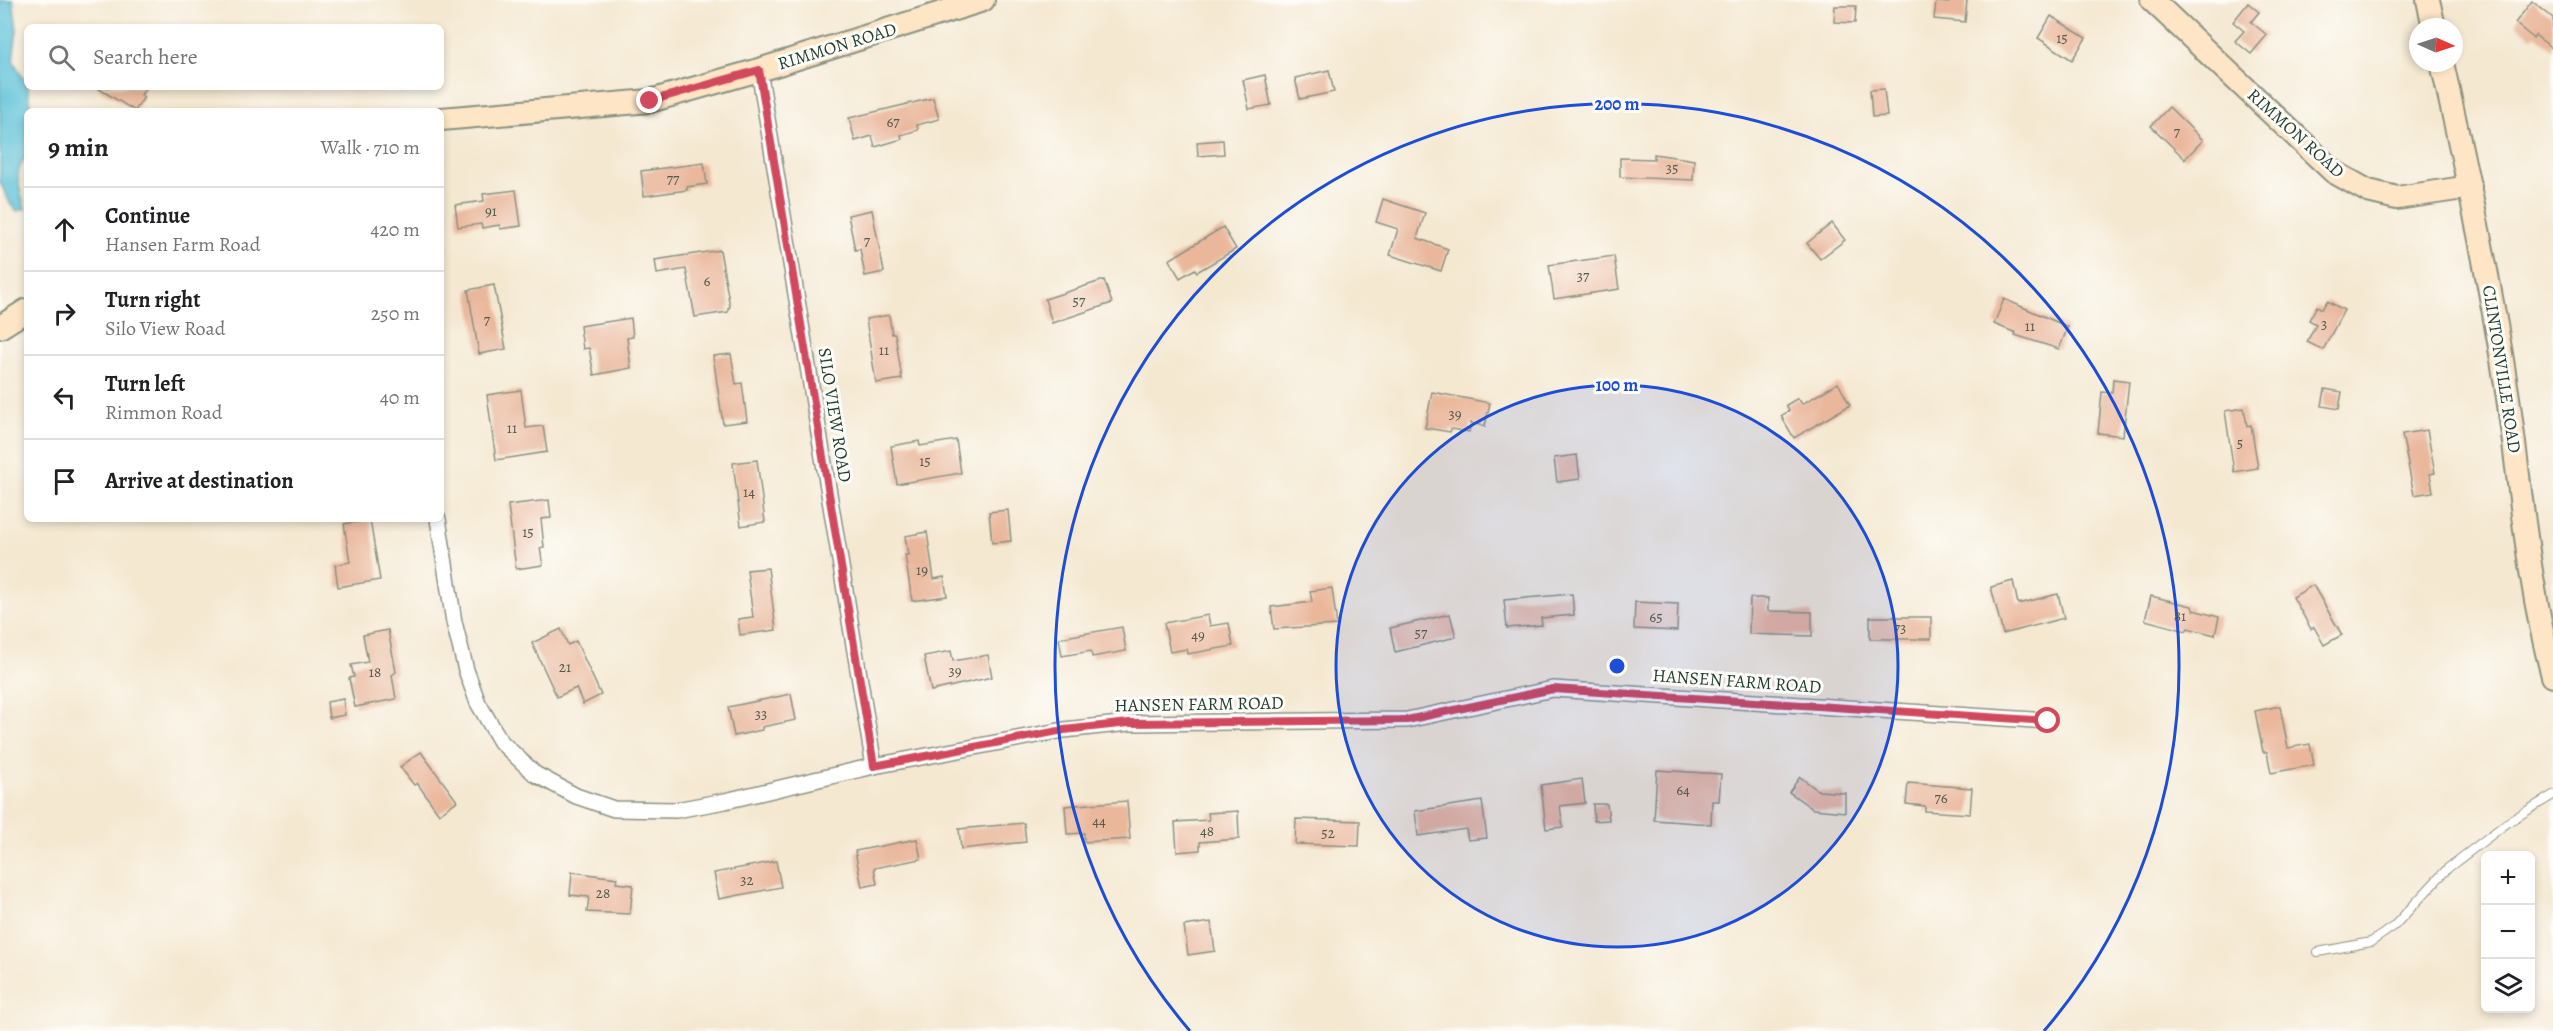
<!DOCTYPE html>
<html lang="en">
<head>
<meta charset="utf-8">
<style>
	body { margin:0; font-family:Alegreya,serif; background:#f6f6f6; color:#202124 }
	.controls { position:absolute; right:18px; bottom:18px; display:grid; overflow:hidden; border-radius:9px; box-shadow:0 3px 9px #0003 }
	.controls button { width:54px; height:54px; display:grid; place-items:center; padding:0; border:0; border-bottom:2px solid #e0e0e0; background:#fff; color:#202124; font:30px sans-serif }
	.compass { position:absolute; left:2409px; top:18px; width:54px; height:54px; border-radius:50%; background:#fff; box-shadow:0 3px 9px #0003; rotate:93deg }
	.stop { position:absolute; width:18px; height:18px; margin:-14px; border:4px solid #d1495b; border-radius:50%; background:#fff }
	.stop.end { background:#d1495b; border-color:#fff; box-shadow:0 2px 6px #0008 }
	.list { margin:0; padding:0; list-style:none }
	h2 { display:flex; justify-content:space-between; align-items:center; height:78px; margin:0; padding:0 24px; font-size:26px }
	h2 small { font-size:20px; font-weight:400; color:#757577 }
	.list li { display:grid; grid-template-columns:39px 1fr auto; gap:18px; align-items:center; box-sizing:border-box; height:84px; padding:0 24px; border-top:2px solid #e0e0e0 }
	.list b { display:block; font-size:22px; white-space:nowrap }
	.list p { margin:0; font-size:20px; white-space:nowrap; color:#757577 }
	.list em { font-size:20px; font-style:normal; color:#757577 }
	.icon { flex:none; width:33px; height:33px; fill:none; stroke:currentColor; stroke-width:2; stroke-linecap:round; stroke-linejoin:round }
	.map { position:relative; flex:none; width:2553px; height:1031px; overflow:hidden }
	.search { position:absolute; background:#fff; box-shadow:0 3px 9px #0003; left:24px; top:24px; width:420px; height:66px; display:flex; align-items:center; gap:15px; box-sizing:border-box; padding:0 21px; border-radius:9px; color:#757577; font-size:22px }
	.panel { position:absolute; background:#fff; box-shadow:0 3px 9px #0003; left:24px; top:108px; width:420px; height:414px; border-radius:9px }
	.map>svg:first-child { display:block }
	.water { fill:#5ac1d8; stroke:#3c7f86; stroke-width:1.5 }
	.building { fill:#eab79b }
	.lines { fill:none; stroke-linecap:round; stroke-linejoin:round }
	.lane-casing { stroke:#8a9282; stroke-width:10 }
	.street-casing { stroke:#8a9282; stroke-width:18 }
	.secondary-casing { stroke:#8a9282; stroke-width:26 }
	.lane { stroke:#fff; stroke-width:8 }
	.street { stroke:#fff; stroke-width:15 }
	.secondary { stroke:#fde5c5; stroke-width:22 }
	.route { stroke:#d1495b; stroke-width:8 }
	.ring { fill:none; stroke:#1d4ed8; stroke-width:3 }
	.labels { text-anchor:middle; stroke-width:6; stroke-linejoin:round; paint-order:stroke }
	.number-label { font-size:15px; fill:#525c4e }
	.street-label { font-size:18px; fill:#1f3d34; stroke:#fdfcf7 }
	.centre { fill:#1d4ed8; stroke:#fdfcf7; stroke-width:3 }
	.ring-label { font-size:18px; text-anchor:middle; font-weight:bold; fill:#1d4ed8; stroke:#fdfcf7; stroke-width:6; stroke-linejoin:round; paint-order:stroke }
</style>
</head>
<body>
<div class="map">
<svg width="2553" height="1031" viewBox="0 0 2553 1031">
	<rect width="100%" height="100%" fill="#fdfcf7"/>
	<filter id="ink" filterUnits="userSpaceOnUse"><feTurbulence type="fractalNoise" baseFrequency=".0167" numOctaves="2"/><feDisplacementMap in="SourceGraphic" scale="12" xChannelSelector="R" yChannelSelector="G"/><feConvolveMatrix kernelMatrix="1 2 1 2 8 2 1 2 1" color-interpolation-filters="sRGB"/></filter>
	<filter id="wash" filterUnits="userSpaceOnUse"><feTurbulence type="fractalNoise" baseFrequency=".008" numOctaves="4" result="noise"/><feDisplacementMap in="SourceGraphic" scale="24" xChannelSelector="R" yChannelSelector="G"/><feGaussianBlur stdDeviation="1.35" result="paint"/><feColorMatrix in="noise" values="0 0 0 0 0 0 0 0 0 0 0 0 0 0 0 0 0 1.4 0 .05"/><feComposite in="paint" operator="in"/></filter>
	<g filter="url(#wash)">
		<rect width="100%" height="100%" fill="#f4e8d1"/>
		<path class="water" d="M0 0H13L17 30 13 60 28 87 31 111H27V156C11 172 21 189 25 209L17 211 11 205 0 182Z"/>
		<g id="blocks">
			<g class="building">
				<polygon points="1948,0 1967,0 1965,22 1934,19 1936,2 1948,3"/>
				<polygon points="2532,1 2553,18 2553,49 2535,35 2533,38 2515,23"/>
				<polygon points="2248,3 2259,12 2251,22 2267,35 2251,54 2235,41 2244,31 2233,22"/>
				<polygon points="1835,6 1856,6 1855,23 1834,22"/>
				<polygon points="2051,16 2086,38 2072,60 2038,38"/>
				<polygon points="1329,70 1334,92 1300,99 1295,78"/>
				<polygon points="1265,75 1271,105 1249,109 1243,80"/>
				<polygon points="96,87 146,87 141,95 144,97 135,111"/>
				<polygon points="1884,89 1887,116 1872,117 1870,90"/>
				<polygon points="933,98 939,119 917,125 918,130 901,135 902,139 875,147 872,136 855,141 849,118"/>
				<polygon points="2169,107 2203,140 2185,159 2151,126"/>
				<polygon points="1223,140 1224,154 1198,156 1197,142"/>
				<polygon points="1654,154 1694,160 1693,180 1620,177 1620,158 1654,159"/>
				<polygon points="704,163 707,184 687,187 687,190 644,196 641,171"/>
				<polygon points="516,190 521,226 500,229 500,225 482,228 481,224 458,227 455,205 484,201 483,194"/>
				<polygon points="1383,199 1425,213 1417,238 1448,249 1441,271 1390,255 1398,229 1376,222"/>
				<polygon points="872,210 884,272 865,276 860,249 855,250 848,215"/>
				<polygon points="1832,223 1845,240 1820,259 1807,243"/>
				<polygon points="1223,227 1236,249 1197,272 1195,269 1180,278 1169,260"/>
				<polygon points="720,250 730,307 728,308 728,312 695,317 686,269 657,274 655,260"/>
				<polygon points="1614,256 1619,289 1554,299 1549,265"/>
				<polygon points="1104,280 1112,303 1052,323 1045,299"/>
				<polygon points="494,285 506,349 479,354 468,290"/>
				<polygon points="2004,299 2068,327 2059,349 2015,335 2016,333 1994,324"/>
				<polygon points="2327,301 2344,310 2323,350 2307,342 2316,324 2309,320 2317,306 2322,309"/>
				<polygon points="889,315 892,334 895,334 902,379 876,383 866,319"/>
				<polygon points="631,318 633,337 627,338 631,368 594,375 589,348 583,349 580,326"/>
				<polygon points="731,354 736,384 742,383 747,421 723,424 713,356"/>
				<polygon points="2113,379 2129,381 2123,436 2098,433 2102,392 2112,393"/>
				<polygon points="1838,383 1850,405 1794,438 1781,416 1789,411 1786,405 1798,398 1802,404"/>
				<polygon points="2325,389 2342,392 2339,409 2322,406"/>
				<polygon points="521,390 526,428 543,426 547,452 496,460 487,395"/>
				<polygon points="1432,392 1490,403 1485,426 1471,423 1469,432 1451,429 1450,432 1425,428"/>
				<polygon points="2244,408 2247,426 2251,425 2258,468 2234,472 2225,411"/>
				<polygon points="2427,430 2435,473 2430,474 2433,492 2414,495 2402,434"/>
				<polygon points="956,440 961,473 897,484 891,446 919,441 920,446"/>
				<polygon points="1577,455 1580,479 1557,482 1554,458"/>
				<polygon points="757,460 765,522 741,526 733,463"/>
				<polygon points="549,500 551,518 541,519 544,547 540,548 543,565 516,569 508,505"/>
				<polygon points="1008,510 1011,541 992,543 989,512"/>
				<polygon points="370,520 380,580 338,587 335,565 350,562 344,524"/>
				<polygon points="927,532 934,579 944,577 947,596 912,601 905,555 908,555 905,536"/>
				<polygon points="768,568 776,630 740,635 738,619 753,617 747,570"/>
				<polygon points="2013,581 2018,604 2058,594 2064,618 2003,634 1991,587"/>
				<polygon points="2313,585 2342,635 2324,645 2314,627 2311,629 2293,597"/>
				<polygon points="1332,588 1337,625 1274,629 1271,607 1312,602 1310,591"/>
				<polygon points="1572,594 1574,615 1541,618 1542,625 1507,628 1504,600"/>
				<polygon points="2151,596 2192,606 2193,610 2219,617 2215,635 2188,628 2186,631 2145,620"/>
				<polygon points="1750,598 1768,598 1768,611 1812,612 1812,636 1749,634"/>
				<polygon points="1635,602 1678,604 1677,631 1634,629"/>
				<polygon points="1450,614 1456,637 1395,652 1390,628"/>
				<polygon points="1208,615 1210,626 1229,623 1233,646 1188,654 1187,649 1170,652 1164,623"/>
				<rect x="1870" y="617" width="61" height="22"/>
				<polygon points="1122,627 1126,651 1092,657 1091,651 1062,656 1059,638"/>
				<polygon points="561,629 568,645 576,641 601,695 583,704 576,688 557,697 532,643"/>
				<polygon points="388,630 396,672 392,675 396,699 355,707 349,678 354,677 351,665 368,662 363,635"/>
				<polygon points="951,651 953,661 988,655 992,677 931,691 924,656"/>
				<polygon points="791,694 796,720 762,727 762,730 734,736 728,707"/>
				<polygon points="343,699 345,715 329,718 327,702"/>
				<polygon points="2280,706 2288,748 2310,744 2314,765 2271,773 2267,752 2263,752 2255,711"/>
				<polygon points="421,752 457,801 439,814 417,783 414,785 400,767"/>
				<polygon points="1657,770 1721,774 1719,801 1712,801 1711,824 1654,820"/>
				<polygon points="1800,777 1819,791 1845,793 1845,812 1813,809 1789,792"/>
				<polygon points="1582,779 1585,803 1560,806 1563,827 1546,829 1541,785"/>
				<polygon points="1908,783 1972,788 1970,814 1925,811 1925,806 1906,804"/>
				<polygon points="1127,801 1130,839 1084,842 1084,833 1067,834 1065,806"/>
				<polygon points="1482,801 1487,838 1468,840 1466,829 1418,836 1415,811"/>
				<polygon points="1593,804 1607,804 1609,820 1594,821"/>
				<polygon points="1238,811 1239,839 1200,842 1200,850 1177,852 1175,822 1209,820 1208,813"/>
				<polygon points="1296,819 1360,821 1359,846 1295,844"/>
				<polygon points="1024,823 1026,842 961,849 959,829"/>
				<polygon points="917,839 921,859 874,868 877,884 862,887 855,851"/>
				<polygon points="776,861 781,887 719,899 714,873"/>
				<polygon points="572,872 617,878 616,883 633,885 630,914 587,912 589,897 570,895"/>
				<polygon points="1211,922 1215,951 1188,955 1184,926"/>
			</g>
		</g>
	</g>
	<g filter="url(#ink)">
		<use href="#blocks" fill-opacity="0" stroke="#8a9282" stroke-width="1.5"/>
		<g class="lines">
			<g class="lane-casing">
				<polyline id="lane" points="2318,952 2371,942 2394,926 2448,868 2507,823 2553,795"/>
			</g>
			<g class="street-casing">
				<g id="street">
					<polyline points="759,70 874,766"/>
					<polyline points="438,519 454,622 466,670 478,703 501,742 535,774 576,796 614,809 676,810 725,801 874,766 1064,730 1129,723 1407,720 1553,689 2048,721"/>
				</g>
			</g>
			<g class="secondary-casing">
				<g id="secondary">
					<polyline points="2152,0 2334,172 2368,191 2397,198 2470,187"/>
					<polyline points="2428,0 2434,27"/>
					<path d="M2442 63C2467 174 2491 285 2508 398 2521 490 2528 585 2553 676"/>
					<polyline points="441,119 650,101 759,70 983,0"/>
					<polyline points="0,327 27,310"/>
				</g>
			</g>
			<use href="#lane" class="lane"/>
			<use href="#street" class="street"/>
			<use href="#secondary" class="secondary"/>
		</g>
	</g>
	<g class="lines" filter="url(#ink)">
		<polyline class="route" points="650,101 759,70 874,766 1064,730 1129,723 1407,720 1553,689 2048,721"/>
	</g>
	<circle cx="1617" cy="666" r="281" fill="#1d4ed8" fill-opacity=".12"/>
	<g class="ring">
		<circle cx="1617" cy="666" r="281"/>
		<path d="M1190 1031A562 562 0 1 1 2044 1031"/>
	</g>
	<g class="labels">
		<g class="number-label">
			<text x="2062" y="43">15</text>
			<text x="893" y="127">67</text>
			<text x="2177" y="137">7</text>
			<text x="1672" y="173">35</text>
			<text x="673" y="184">77</text>
			<text x="491" y="216">91</text>
			<text x="867" y="246">7</text>
			<text x="1583" y="281">37</text>
			<text x="707" y="286">6</text>
			<text x="1079" y="306">57</text>
			<text x="487" y="325">7</text>
			<text x="2324" y="329">3</text>
			<text x="2030" y="331">11</text>
			<text x="884" y="355">11</text>
			<text x="1455" y="419">39</text>
			<text x="512" y="433">11</text>
			<text x="2240" y="448">5</text>
			<text x="925" y="466">15</text>
			<text x="749" y="497">14</text>
			<text x="528" y="537">15</text>
			<text x="922" y="575">19</text>
			<text x="2180" y="621">81</text>
			<text x="1656" y="622">65</text>
			<text x="1900" y="633">73</text>
			<text x="1421" y="638">57</text>
			<text x="1198" y="640">49</text>
			<text x="565" y="672">21</text>
			<text x="955" y="676">39</text>
			<text x="375" y="677">18</text>
			<text x="761" y="719">33</text>
			<text x="1683" y="795">64</text>
			<text x="1941" y="803">76</text>
			<text x="1099" y="826">44</text>
			<text x="1207" y="836">48</text>
			<text x="1328" y="838">52</text>
			<text x="747" y="885">32</text>
			<text x="603" y="898">28</text>
		</g>
		<g class="street-label">
			<text transform="translate(837 46) rotate(-17)" y="6">RIMMON ROAD</text>
			<text transform="translate(2296 133) rotate(42)" y="6">RIMMON ROAD</text>
			<text transform="translate(2502 369) rotate(81)" y="6">CLINTONVILLE ROAD</text>
			<text transform="translate(835 415) rotate(81)" y="6">SILO VIEW ROAD</text>
			<text transform="translate(1737 681) rotate(4)" y="6">HANSEN FARM ROAD</text>
			<text transform="translate(1199 704) rotate(-1)" y="6">HANSEN FARM ROAD</text>
		</g>
	</g>
	<circle cx="1617" cy="666" r="9" class="centre"/>
	<g class="ring-label">
		<text x="1617" y="110">200 m</text>
		<text x="1617" y="391">100 m</text>
	</g>
</svg>
<div class="controls">
<button>+</button>
<button>−</button>
<button><svg class="icon" aria-label="layers" viewBox="0 0 24 24"><path d="M12 4l9 5-9 5-9-5zM3 14l9 5 9-5"/></svg></button>
</div>
<svg class="compass" viewBox="-18 -18 36 36"><path d="M0-13l5 13h-10z" fill="#e53935"/><path d="M0 13l5-13h-10z" fill="#757577"/></svg>
<div class="stop" style="left:2048px;top:721px"></div>
<div class="stop end" style="left:650px;top:101px"></div>
<div class="search"><svg class="icon" aria-label="search" viewBox="0 0 24 24"><circle cx="10" cy="10" r="6"/><path d="M15 15l6 6"/></svg>Search here</div>
<section class="panel">
<h2>9 min<small>Walk · 710 m</small></h2>
<ul class="list">
<li><svg class="icon" aria-label="ahead" viewBox="0 0 24 24"><path d="M12 20V5M6 11l6-6 6 6"/></svg><div><b>Continue</b><p>Hansen Farm Road</p></div><em>420 m</em></li>
<li><svg class="icon" aria-label="right" viewBox="0 0 24 24"><path d="M7 20v-9h11M14 6l5 5-5 5"/></svg><div><b>Turn right</b><p>Silo View Road</p></div><em>250 m</em></li>
<li><svg class="icon" aria-label="left" viewBox="0 0 24 24"><path d="M17 20v-9H6M10 6l-5 5 5 5"/></svg><div><b>Turn left</b><p>Rimmon Road</p></div><em>40 m</em></li>
<li><svg class="icon" aria-label="arrive" viewBox="0 0 24 24"><path d="M6 21V4h12l-3 4 3 4H6"/></svg><div><b>Arrive at destination</b></div></li>
</ul>
</section>
</div>
</body>
</html>
